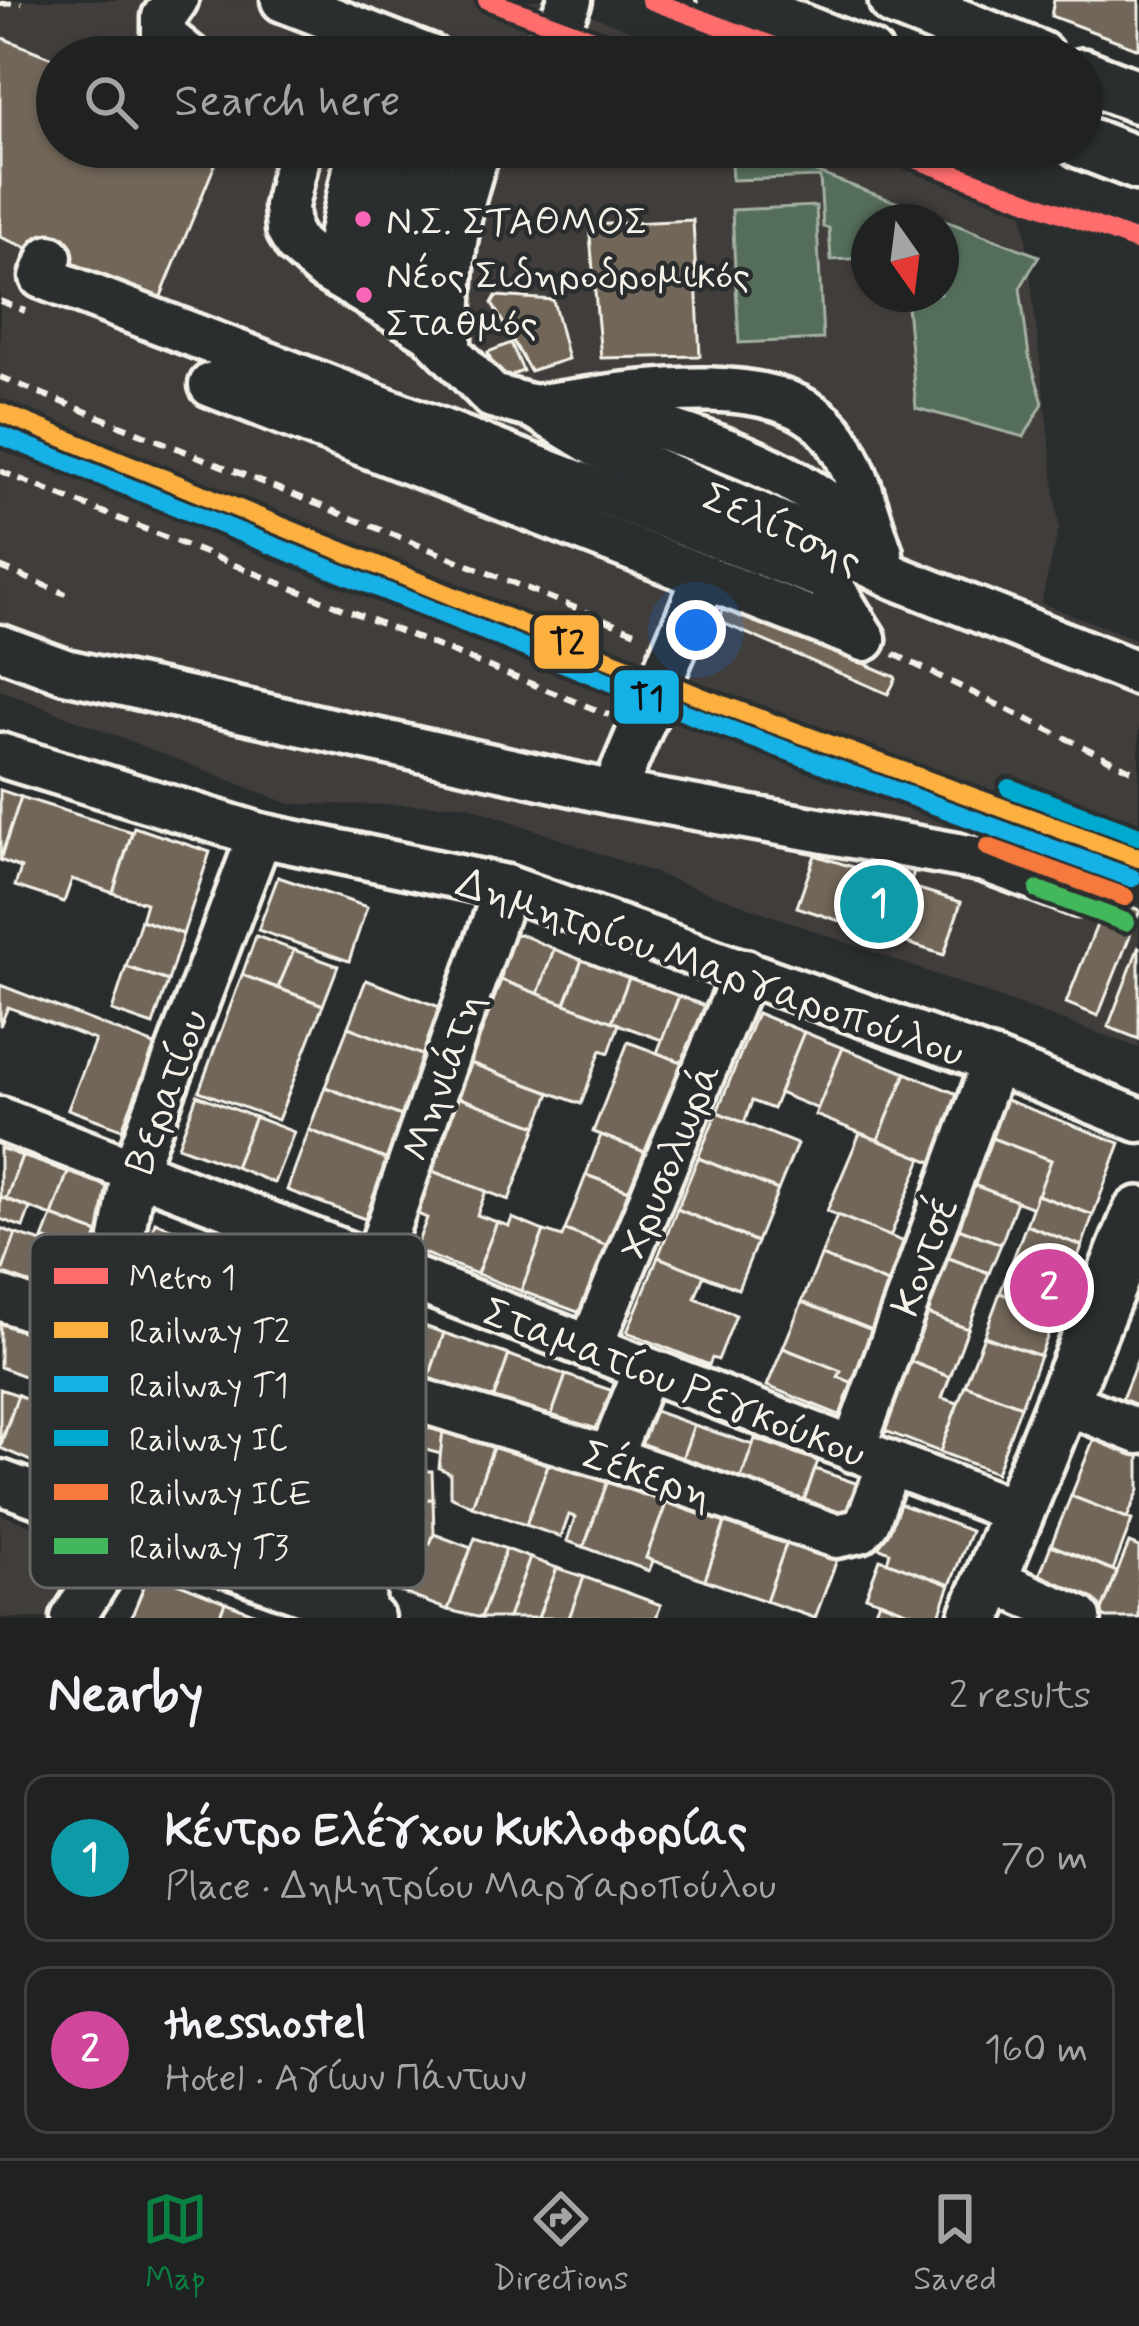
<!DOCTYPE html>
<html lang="en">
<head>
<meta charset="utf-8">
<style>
	body { margin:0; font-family:Mynerve,sans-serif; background:#2d2f2f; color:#f1f3f6 }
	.compass { position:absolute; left:851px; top:204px; width:108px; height:108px; border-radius:50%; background:#202222; box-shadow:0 3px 9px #0004; rotate:166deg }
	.you { position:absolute; left:696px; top:630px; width:42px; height:42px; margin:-30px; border:9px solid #fff; border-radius:50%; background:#1a73e8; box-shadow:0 0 0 18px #1a73e833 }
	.badge { display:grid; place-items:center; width:78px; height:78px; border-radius:50%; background:#0b8043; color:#fff; font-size:39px; font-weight:700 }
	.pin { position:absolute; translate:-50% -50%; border:6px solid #fff; box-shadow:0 3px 12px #0006 }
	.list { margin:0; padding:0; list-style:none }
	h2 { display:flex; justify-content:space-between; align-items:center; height:156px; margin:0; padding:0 48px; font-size:51px }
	h2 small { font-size:39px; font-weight:400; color:#a2a4a5 }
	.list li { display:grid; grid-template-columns:78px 1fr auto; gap:36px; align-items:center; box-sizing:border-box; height:168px; margin:0 24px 24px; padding:0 24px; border:3px solid #3d3f40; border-radius:24px }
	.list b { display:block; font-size:45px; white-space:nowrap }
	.list p { margin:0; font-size:39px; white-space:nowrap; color:#a2a4a5 }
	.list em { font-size:39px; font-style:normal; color:#a2a4a5 }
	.icon { flex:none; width:66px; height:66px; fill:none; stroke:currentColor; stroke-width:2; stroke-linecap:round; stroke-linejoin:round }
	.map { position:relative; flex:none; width:1139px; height:1618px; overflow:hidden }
	.search { position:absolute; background:#202222; box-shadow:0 3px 9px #0004; left:36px; right:36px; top:36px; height:132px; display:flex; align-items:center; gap:30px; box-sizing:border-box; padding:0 42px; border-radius:66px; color:#a2a4a5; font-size:45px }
	.sheet { height:540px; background:#202222 }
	nav { display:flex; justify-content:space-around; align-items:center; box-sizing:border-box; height:168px; border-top:3px solid #3d3f40; background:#202222; font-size:33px; color:#a2a4a5 }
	nav a { display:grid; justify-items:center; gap:6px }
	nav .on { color:#0b8043 }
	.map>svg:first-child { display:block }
	.built { fill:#3f3e3b; fill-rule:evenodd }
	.green { fill:#546e5c; stroke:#a4b0a2; stroke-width:3 }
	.building { fill:#716658; stroke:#f4f1e8; stroke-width:3 }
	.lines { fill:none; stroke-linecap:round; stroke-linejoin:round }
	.minor-casing { stroke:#f4f1e8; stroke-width:51 }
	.major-casing { stroke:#f4f1e8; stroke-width:60 }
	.path { stroke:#f4f1e8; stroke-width:6; stroke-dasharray:12 9; stroke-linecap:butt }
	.minor { stroke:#2a2d2e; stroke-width:42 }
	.major { stroke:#2a2d2e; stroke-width:51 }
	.rail-1-casing { stroke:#2a2d2e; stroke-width:27 }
	.rail-2-casing { stroke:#2a2d2e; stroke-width:27 }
	.rail-3-casing { stroke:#2a2d2e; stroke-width:27 }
	.rail-4-casing { stroke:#2a2d2e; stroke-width:27 }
	.rail-5-casing { stroke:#2a2d2e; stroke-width:27 }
	.rail-1 { stroke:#fbb040; stroke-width:18 }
	.rail-2 { stroke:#14b1e7; stroke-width:18 }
	.rail-3 { stroke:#00a9ce; stroke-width:18 }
	.rail-4 { stroke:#f6793e; stroke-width:18 }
	.rail-5 { stroke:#43b75b; stroke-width:18 }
	.metro-1-casing { stroke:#2a2d2e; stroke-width:27 }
	.metro-1 { stroke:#ff6d6d; stroke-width:18 }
	.bus-dot { fill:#fa66b7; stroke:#2a2d2e; stroke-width:4.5 }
	.labels { text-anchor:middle; stroke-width:9; stroke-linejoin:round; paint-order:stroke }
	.bus-label { font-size:39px; fill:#f4f1e8; stroke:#2a2d2e; text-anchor:start }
	.street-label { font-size:42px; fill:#f4f1e8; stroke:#2a2d2e }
	.key { fill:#2a2d2e; stroke:#676866; stroke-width:3 }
	.key-label { font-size:33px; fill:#f4f1e8 }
	.line-badge { stroke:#2a2d2e; stroke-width:4.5 }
	.pale-badge-label { font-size:33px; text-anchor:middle; font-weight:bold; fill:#111 }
</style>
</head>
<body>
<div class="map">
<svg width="1139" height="1618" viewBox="0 0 1139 1618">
	<rect width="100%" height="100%" fill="#2a2d2e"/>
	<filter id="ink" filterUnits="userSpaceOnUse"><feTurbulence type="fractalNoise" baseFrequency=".00833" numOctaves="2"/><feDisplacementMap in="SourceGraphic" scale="24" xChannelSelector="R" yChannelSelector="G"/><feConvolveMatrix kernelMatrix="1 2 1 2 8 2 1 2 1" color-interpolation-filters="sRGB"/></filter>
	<g filter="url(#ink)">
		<g class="built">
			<path d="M0 0H553L697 57H57V147H926L1020 184 1059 528 1041 603 1139 640V1048L466 805 290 804 0 690ZM869 222H941V294H869Z"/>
			<polygon points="0,1514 97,1549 57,1618 0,1618"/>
		</g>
		<g class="green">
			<polygon points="730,147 749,147 1039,256 1020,288 1029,356 1043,403 1024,437 916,408 906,294 941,294 941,222 869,222 869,258 831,260 829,228 823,227 820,177 732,180"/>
			<polygon points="816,206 823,339 739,343 732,210"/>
		</g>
		<g class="building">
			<polygon points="1054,0 1139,0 1139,49 1051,16"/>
			<polygon points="0,37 57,60 57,147 222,147 159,301 0,237"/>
			<polygon points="693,220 700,356 601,358 589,225"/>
			<polygon points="496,296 553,300 568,359 530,371 492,303"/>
			<polygon points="511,343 523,371 499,380 488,352"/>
			<polygon points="726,604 895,677 896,679 888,694 718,621"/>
			<polygon points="0,790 21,797 0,860"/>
			<polygon points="21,797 132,832 113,893 72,879 64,902 15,886 21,868 0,860"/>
			<polygon points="134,827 210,852 183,934 141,920 146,903 113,893"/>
			<polygon points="815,855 865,871 870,855 915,869 909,886 961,902 944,955 797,907"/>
			<polygon points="278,877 367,907 349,961 258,930"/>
			<polygon points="1108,897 1139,910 1139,913 1098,1016 1066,1003"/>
			<polygon points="141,920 183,934 168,981 126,967"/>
			<polygon points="520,934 554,949 538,994 501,980 506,943 510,935"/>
			<polygon points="256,936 294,950 278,988 242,975"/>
			<polygon points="1139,946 1139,1039 1108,1027"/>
			<polygon points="554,949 582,960 565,1004 538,994"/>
			<polygon points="294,950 338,966 323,1005 278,988"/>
			<polygon points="582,960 629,978 612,1022 565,1004"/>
			<polygon points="126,967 168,981 153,1025 112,1011"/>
			<polygon points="242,975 323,1005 278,1120 199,1091"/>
			<polygon points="629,978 679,996 662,1040 612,1022"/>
			<polygon points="366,980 445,1009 427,1057 348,1027"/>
			<polygon points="501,980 619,1024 609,1053 601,1050 581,1104 470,1063"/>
			<polygon points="0,985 155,1045 122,1129 68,1109 95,1040 8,1007 0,1026"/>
			<polygon points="679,996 711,1008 689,1065 657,1053"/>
			<polygon points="757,1013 804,1032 773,1109 752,1101 744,1123 717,1112"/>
			<polygon points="348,1027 427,1057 404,1117 325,1087"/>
			<polygon points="804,1032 843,1048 818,1109 779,1093"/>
			<polygon points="628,1042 689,1065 655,1156 593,1132"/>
			<polygon points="843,1048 906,1073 878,1140 815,1115"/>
			<polygon points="470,1063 550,1093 537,1126 457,1097"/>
			<polygon points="906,1073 972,1100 944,1167 878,1140"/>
			<polygon points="325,1087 404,1117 388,1160 309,1130"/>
			<polygon points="197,1095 255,1117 235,1167 178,1146"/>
			<polygon points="457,1097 537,1126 509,1200 429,1170"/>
			<polygon points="1001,1098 1120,1143 1093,1215 1037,1195 1051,1160 986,1136"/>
			<polygon points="717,1112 797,1144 778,1190 698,1158"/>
			<polygon points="255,1117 294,1132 274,1183 235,1167"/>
			<polygon points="309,1130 388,1160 365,1219 287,1190"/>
			<polygon points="860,1133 922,1158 890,1237 827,1211"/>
			<polygon points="601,1135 655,1156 640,1195 586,1175"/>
			<polygon points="986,1136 1051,1160 1033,1208 968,1183"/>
			<polygon points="0,1148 22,1156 6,1199 0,1197"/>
			<polygon points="22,1156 68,1172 52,1216 6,1199"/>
			<polygon points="698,1158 778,1190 757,1242 677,1209"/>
			<polygon points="429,1170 486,1191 477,1215 497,1222 477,1274 415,1250 427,1218 413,1212"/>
			<polygon points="68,1172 117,1190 103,1230 98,1233 52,1216"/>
			<polygon points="586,1175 640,1195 619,1250 565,1230"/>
			<polygon points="965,1182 1017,1201 1001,1244 950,1225"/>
			<polygon points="1037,1195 1093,1215 1082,1246 1026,1225"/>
			<polygon points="0,1197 30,1208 23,1227 0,1219"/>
			<polygon points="677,1209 757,1242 738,1289 658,1257"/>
			<polygon points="837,1215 922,1249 905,1290 821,1256"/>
			<polygon points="52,1216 98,1233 89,1256 43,1239"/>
			<polygon points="512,1218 544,1231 521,1291 477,1274 497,1222 509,1226"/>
			<polygon points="155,1222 205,1241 190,1279 148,1285 145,1257"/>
			<polygon points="950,1225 1001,1244 989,1273 938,1254"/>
			<polygon points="1026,1225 1082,1246 1056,1314 1000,1293"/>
			<polygon points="0,1228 16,1234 0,1278"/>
			<polygon points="565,1230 619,1250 594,1318 521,1291 544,1231 562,1237"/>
			<polygon points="16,1234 89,1256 105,1311 92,1320 0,1278"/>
			<polygon points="938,1254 989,1273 968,1329 917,1310"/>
			<polygon points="821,1256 905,1290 887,1336 802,1302"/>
			<polygon points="658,1257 704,1275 695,1298 736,1315 718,1360 712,1358 709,1365 627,1332"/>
			<polygon points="1000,1293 1056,1314 1040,1356 984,1336"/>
			<polygon points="802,1302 887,1336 865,1388 838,1377 841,1371 783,1348"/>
			<polygon points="369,1307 444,1333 426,1386 350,1360"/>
			<polygon points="917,1310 968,1329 950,1377 899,1357"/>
			<polygon points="0,1315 93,1347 84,1399 0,1367"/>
			<polygon points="444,1333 509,1355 490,1409 426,1386"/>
			<polygon points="984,1336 1040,1356 1021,1406 965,1385"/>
			<polygon points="783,1348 841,1371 838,1377 865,1388 852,1420 767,1386"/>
			<polygon points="509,1355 566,1375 547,1428 490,1409"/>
			<polygon points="1139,1356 1139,1406 1122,1399"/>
			<polygon points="899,1357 950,1377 942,1398 958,1403 940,1452 872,1426"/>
			<polygon points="566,1375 628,1396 609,1450 547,1428"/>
			<polygon points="965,1385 1021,1406 996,1473 940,1452"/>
			<polygon points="0,1389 18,1395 0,1444"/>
			<polygon points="18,1395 80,1422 63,1475 0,1448"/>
			<polygon points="635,1404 694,1425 680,1465 621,1444"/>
			<polygon points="400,1408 444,1420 441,1454 422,1449 416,1457 422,1471 377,1471 383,1417"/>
			<polygon points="444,1420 498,1434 472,1506 450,1496 450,1473 439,1468"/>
			<polygon points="694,1425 753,1445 739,1485 680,1465"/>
			<polygon points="498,1434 552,1454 526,1525 472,1506"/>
			<polygon points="1095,1436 1139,1453 1139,1490 1127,1518 1071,1496"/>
			<polygon points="755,1439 818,1461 797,1519 734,1497"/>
			<polygon points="552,1454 610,1475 584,1547 567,1541 575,1517 569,1515 561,1537 526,1525"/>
			<polygon points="815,1469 864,1486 849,1529 800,1512"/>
			<polygon points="368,1471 432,1471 433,1499 369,1502"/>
			<polygon points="610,1475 669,1496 646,1558 653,1561 649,1571 584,1547"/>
			<polygon points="669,1496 727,1517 705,1580 646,1558"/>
			<polygon points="1071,1496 1132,1520 1113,1570 1051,1545"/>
			<polygon points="433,1499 434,1534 430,1544 416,1541 414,1549 406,1548 398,1591 373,1581 369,1502"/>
			<polygon points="890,1500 971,1531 950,1585 887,1562 890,1552 873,1545"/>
			<polygon points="727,1517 788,1539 766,1601 705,1580"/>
			<polygon points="434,1534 471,1548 448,1610 398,1591 406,1548 414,1549 416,1541 430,1544"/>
			<polygon points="475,1538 506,1549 481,1618 448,1610"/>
			<polygon points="788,1539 838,1557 815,1618 766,1601"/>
			<polygon points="1129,1543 1139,1547 1139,1618 1107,1618 1100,1615"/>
			<polygon points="1051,1545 1117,1572 1100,1615 1034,1589"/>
			<polygon points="506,1549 530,1558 508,1618 481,1618"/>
			<polygon points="530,1558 557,1568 538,1618 508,1618"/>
			<polygon points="880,1559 950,1585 938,1618 925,1618 866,1596"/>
			<polygon points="557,1568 584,1577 569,1618 538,1618"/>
			<polygon points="150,1572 225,1602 219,1618 131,1618"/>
			<polygon points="584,1577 661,1605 656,1618 569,1618"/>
			<polygon points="879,1601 925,1618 872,1618"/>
			<polygon points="225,1602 266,1618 219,1618"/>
		</g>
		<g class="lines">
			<g class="minor-casing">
				<g id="minor">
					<polyline points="176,0 164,17 164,36 190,57"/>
					<polyline points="283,0 430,57"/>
					<polyline points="540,57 555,35 570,0"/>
					<polyline points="300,147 286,206 288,230 296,244 323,268 429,331 492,396 534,407 598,446 796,530 897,578 1139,674"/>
					<polyline points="50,257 42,277 827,579 864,639"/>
					<polyline points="332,273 360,147"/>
					<path d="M376 296C369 246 382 194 399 147"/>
					<polyline points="413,319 412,246 434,147"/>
					<path d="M449 349C449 278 453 214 480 147"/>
					<polyline points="211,385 864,639"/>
					<path d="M586 406 615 412C709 445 802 466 872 543"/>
					<path d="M534 407C612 397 772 362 831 432 857 463 867 516 881 553"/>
					<polyline points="0,647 65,671 613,793 705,577"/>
					<polyline points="0,755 260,835 506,887 994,1062 1139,1120"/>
					<polyline points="613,793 985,860 1079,895"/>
					<polyline points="506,887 375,1265 348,1331 346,1357 351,1369 366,1384 610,1458 836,1536 860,1531 868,1521 889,1465"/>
					<polyline points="0,1119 1016,1512"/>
					<polyline points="0,1298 130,1345"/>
					<polyline points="590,1348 745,971"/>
					<polyline points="1062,1401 1139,1432"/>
					<polyline points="853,1450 994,1062"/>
					<polyline points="610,1458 645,1371"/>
					<polyline points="0,1482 372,1618"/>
					<polyline points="992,1580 1079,1618"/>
					<polyline points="363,1614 366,1384"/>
					<polyline points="73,1618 130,1529 159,1442 157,1421 130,1345 119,1256 134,1169 260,835"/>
				</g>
			</g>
			<g class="major-casing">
				<g id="major">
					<polyline points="724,0 868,57"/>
					<polyline points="895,0 1038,57"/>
					<polyline points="1082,75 1139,97"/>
					<polyline points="1082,142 1139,164"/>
					<polyline points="975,1618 1139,1213"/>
				</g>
			</g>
			<g class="path">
				<polyline points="0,4 22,3"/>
				<polyline points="0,301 25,311"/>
				<polyline points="0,377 643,635"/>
				<polyline points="0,471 609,715"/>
				<polyline points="0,567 66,594"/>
				<polyline points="894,654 1139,774"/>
			</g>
			<use href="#minor" class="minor"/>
			<use href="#major" class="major"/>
			<g class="rail-1-casing">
				<polyline id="rail-1" points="0,412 709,700 1139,858"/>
			</g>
			<g class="rail-2-casing">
				<polyline id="rail-2" points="0,435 701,719 1132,878"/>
			</g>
			<g class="rail-3-casing">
				<polyline id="rail-3" points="1009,788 1139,836"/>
			</g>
			<g class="rail-4-casing">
				<polyline id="rail-4" points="988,847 1125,897"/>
			</g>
			<g class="rail-5-casing">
				<polyline id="rail-5" points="1038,890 1125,922"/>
			</g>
			<use href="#rail-1" class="rail-1"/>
			<use href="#rail-2" class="rail-2"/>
			<use href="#rail-3" class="rail-3"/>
			<use href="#rail-4" class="rail-4"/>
			<use href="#rail-5" class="rail-5"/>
			<g class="metro-1-casing">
				<g id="metro-1">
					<polyline points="487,0 641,57"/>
					<polyline points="650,0 804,57"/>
					<polyline points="883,147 1139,242"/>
				</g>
			</g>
			<use href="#metro-1" class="metro-1"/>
		</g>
	</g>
	<g class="bus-dot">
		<circle cx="363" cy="219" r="10"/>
		<circle cx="364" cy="295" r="10"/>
	</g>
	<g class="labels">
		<g class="bus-label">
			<text x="386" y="234">Ν.Σ. ΣΤΑΘΜΟΣ</text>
			<text x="386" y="288">Νέος Σιδηροδρομικός<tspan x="386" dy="48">Σταθμός</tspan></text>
		</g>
		<g class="street-label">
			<text transform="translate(783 527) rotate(24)" y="15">Σελίτσης</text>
			<text transform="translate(711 966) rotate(19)" y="15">Δημητρίου Μαργαροπούλου</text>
			<text transform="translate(441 1076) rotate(-71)" y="15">Μηνιάτη</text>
			<text transform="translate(165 1091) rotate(-70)" y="15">Βερατίου</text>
			<text transform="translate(668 1160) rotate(-68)" y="15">Χρυσολωρά</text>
			<text transform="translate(923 1256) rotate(-70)" y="15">Κοντσέ</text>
			<text transform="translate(675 1381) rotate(21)" y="15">Σταματίου Ρεγκούκου</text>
			<text transform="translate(648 1473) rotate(19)" y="15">Σέκερη</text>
		</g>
	</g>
	<rect x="30" y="1234" width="396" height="354" rx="18" class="key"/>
	<rect x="54" y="1268" width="54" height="16" fill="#ff6d6d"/>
	<rect x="54" y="1322" width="54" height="16" fill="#fbb040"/>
	<rect x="54" y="1376" width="54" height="16" fill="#14b1e7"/>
	<rect x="54" y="1430" width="54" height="16" fill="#00a9ce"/>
	<rect x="54" y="1484" width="54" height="16" fill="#f6793e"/>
	<rect x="54" y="1538" width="54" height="16" fill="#43b75b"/>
	<g class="key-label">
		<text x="129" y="1288">Metro 1</text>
		<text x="129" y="1342">Railway T2</text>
		<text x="129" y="1396">Railway T1</text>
		<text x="129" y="1450">Railway IC</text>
		<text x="129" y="1504">Railway ICE</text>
		<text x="129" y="1558">Railway T3</text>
	</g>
	<g class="line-badge">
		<rect x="532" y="613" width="69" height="58" rx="12" fill="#fbb040"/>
		<rect x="612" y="668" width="69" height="58" rx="12" fill="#14b1e7"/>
	</g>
	<g class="pale-badge-label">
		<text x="567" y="654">T2</text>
		<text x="647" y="709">T1</text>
	</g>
</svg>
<svg class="compass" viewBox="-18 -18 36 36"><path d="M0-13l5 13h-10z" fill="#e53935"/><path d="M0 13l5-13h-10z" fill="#a2a4a5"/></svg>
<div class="you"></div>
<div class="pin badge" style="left:879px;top:904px;background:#0f9aa8">1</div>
<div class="pin badge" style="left:1049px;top:1288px;background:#d1479c">2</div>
<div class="search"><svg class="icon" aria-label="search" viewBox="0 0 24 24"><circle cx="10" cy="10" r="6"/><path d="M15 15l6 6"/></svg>Search here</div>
</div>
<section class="sheet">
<h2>Nearby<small>2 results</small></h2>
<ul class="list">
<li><span class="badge" style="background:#0f9aa8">1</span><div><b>Κέντρο Ελέγχου Κυκλοφορίας</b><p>Place · Δημητρίου Μαργαροπούλου</p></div><em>70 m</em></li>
<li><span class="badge" style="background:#d1479c">2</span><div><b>thesshostel</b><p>Hotel · Αγίων Πάντων</p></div><em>160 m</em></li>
</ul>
</section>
<nav>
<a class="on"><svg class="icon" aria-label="map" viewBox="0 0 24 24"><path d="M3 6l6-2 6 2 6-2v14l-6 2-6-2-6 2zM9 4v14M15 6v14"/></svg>Map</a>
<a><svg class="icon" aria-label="directions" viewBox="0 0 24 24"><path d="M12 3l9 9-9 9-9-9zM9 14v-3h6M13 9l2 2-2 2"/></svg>Directions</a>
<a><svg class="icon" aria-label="saved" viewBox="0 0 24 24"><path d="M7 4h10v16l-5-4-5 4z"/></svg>Saved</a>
</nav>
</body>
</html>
